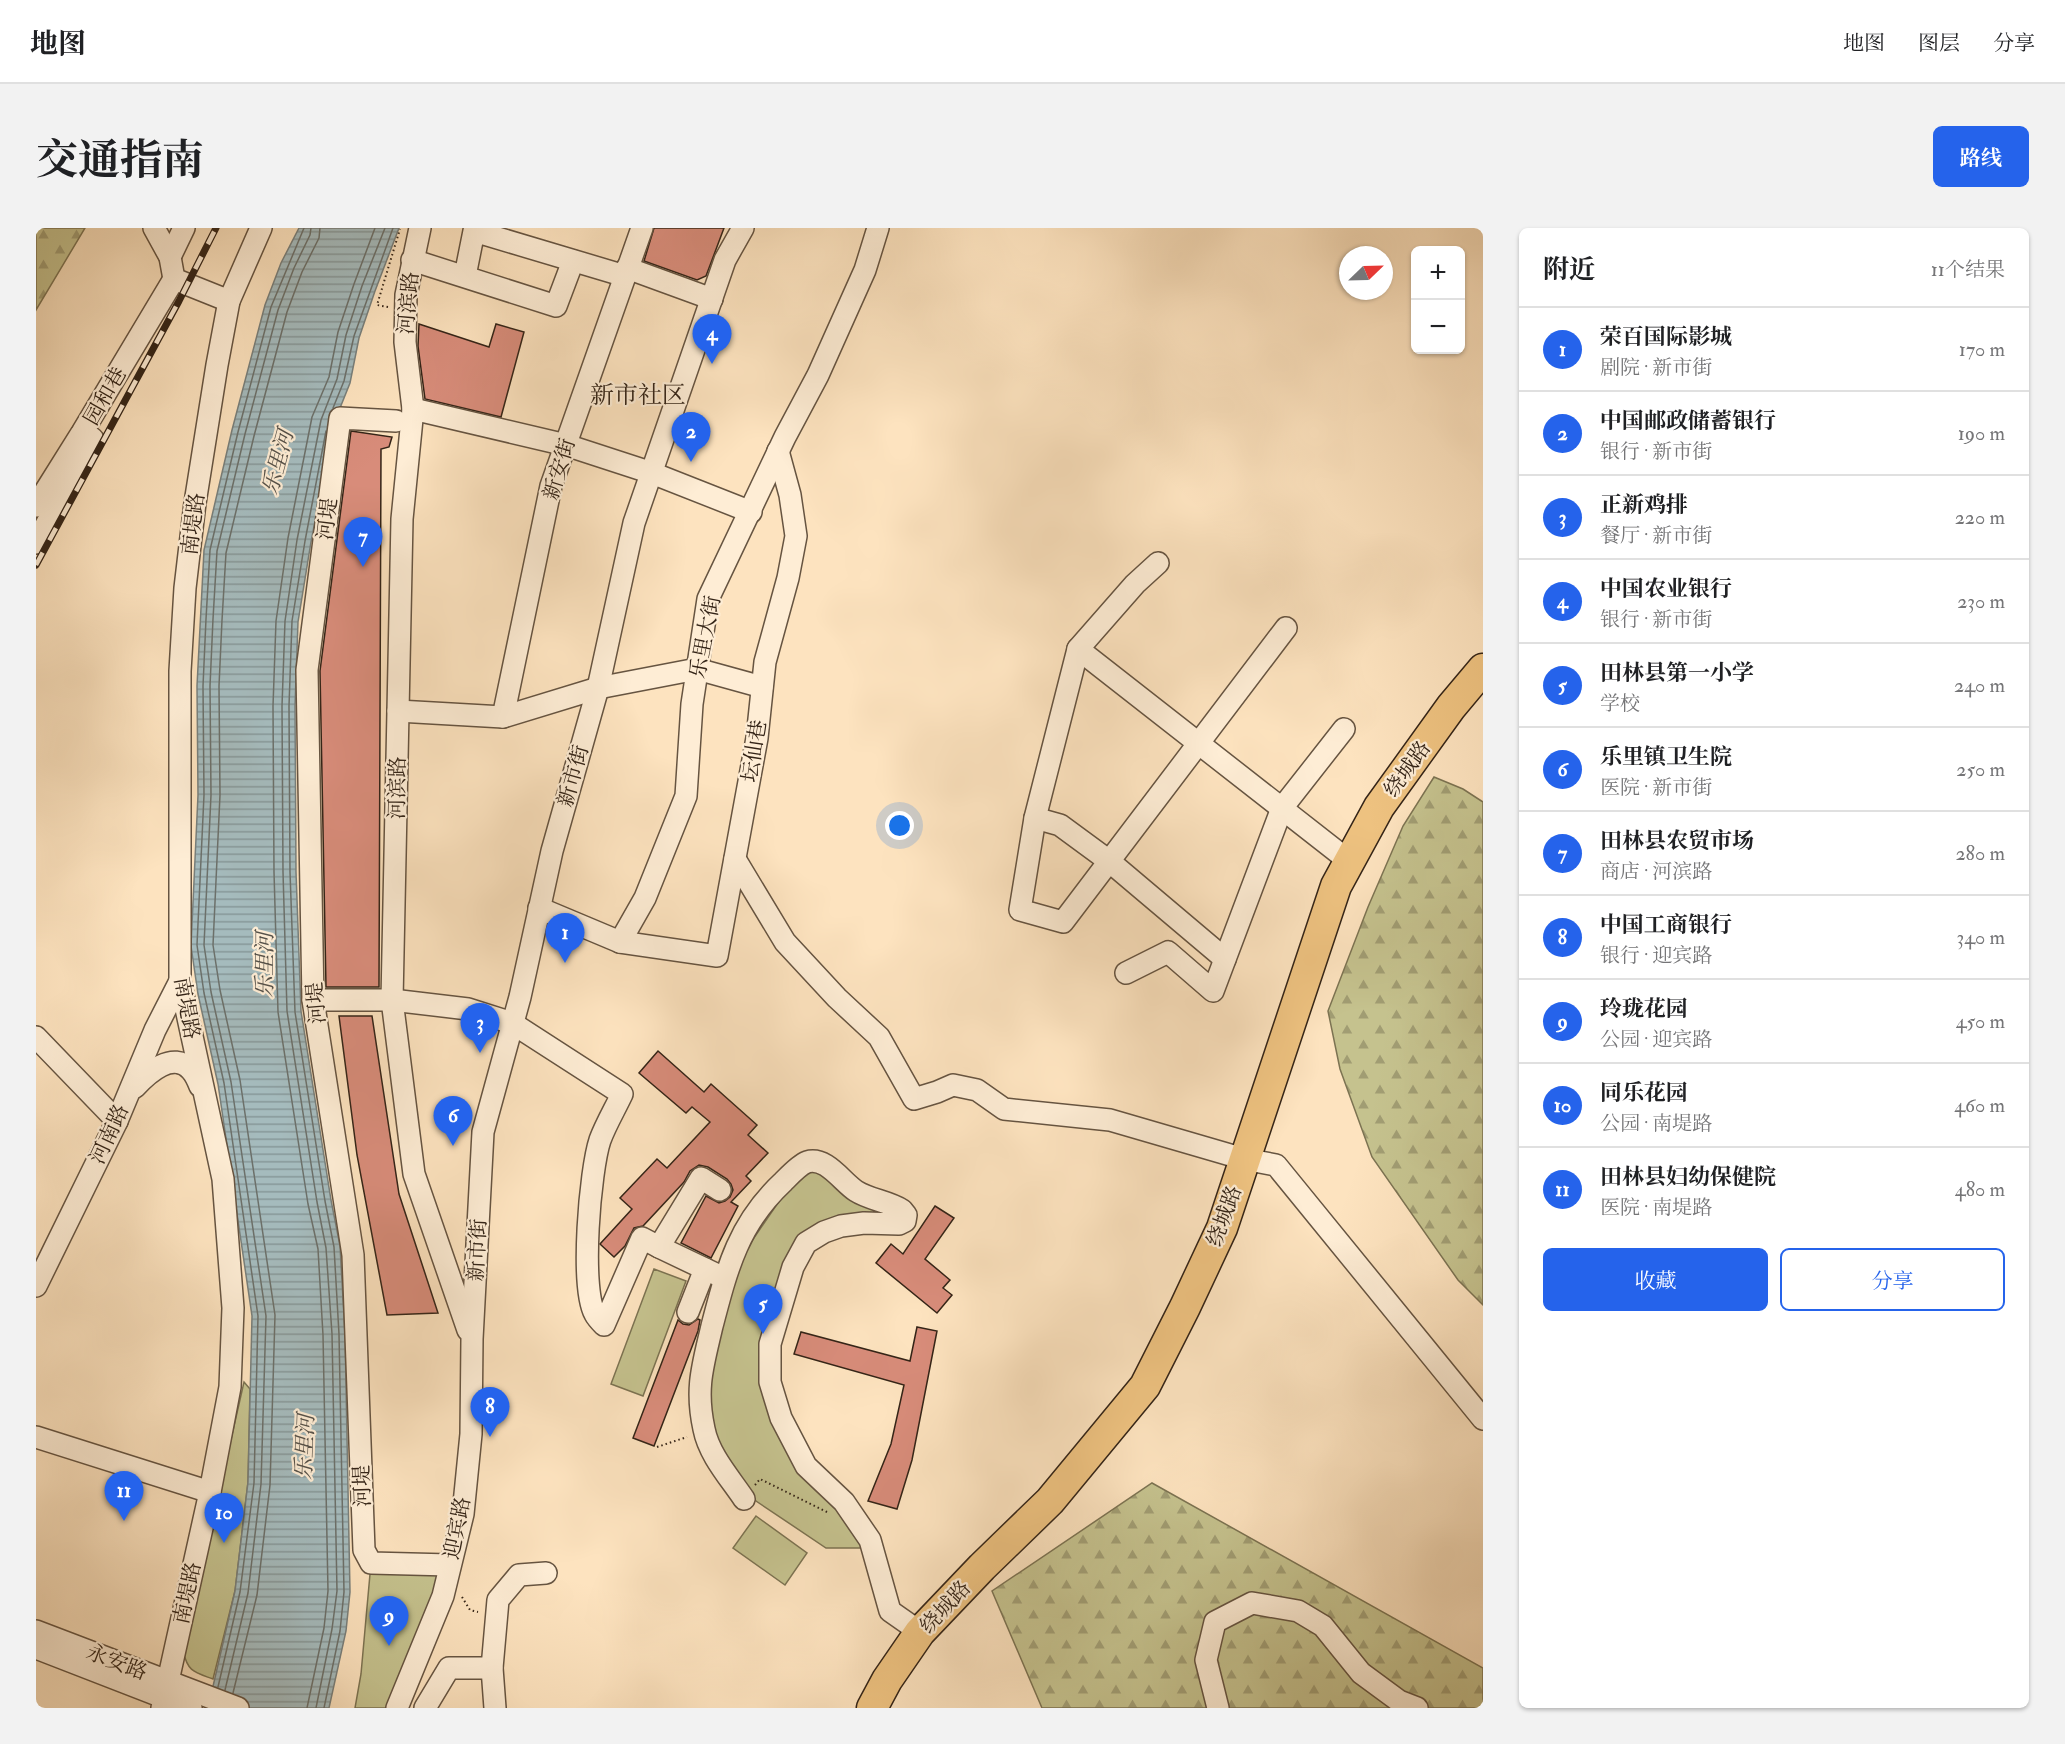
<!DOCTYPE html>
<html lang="zh">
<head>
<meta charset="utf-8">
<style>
	body { margin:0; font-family:"IM FELL Double Pica","Noto Serif SC",serif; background:#f2f2f2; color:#202124 }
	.controls { position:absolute; right:18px; top:18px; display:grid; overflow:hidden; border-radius:9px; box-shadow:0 2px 4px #0004 }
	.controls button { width:54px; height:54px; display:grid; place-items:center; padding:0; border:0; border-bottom:2px solid #e0e0e0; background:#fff; color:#202124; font:30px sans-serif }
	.compass { position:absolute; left:1303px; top:18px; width:54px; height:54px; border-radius:50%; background:#fff; box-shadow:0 2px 4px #0004; rotate:67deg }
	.you { position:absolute; left:864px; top:598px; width:21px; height:21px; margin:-15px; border:4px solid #fff; border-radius:50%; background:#1a73e8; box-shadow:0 0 0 9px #1a73e833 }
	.badge { display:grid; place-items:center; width:39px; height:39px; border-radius:50%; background:#2563eb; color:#fff; font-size:20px; font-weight:700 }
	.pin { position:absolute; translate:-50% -50px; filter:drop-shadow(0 2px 3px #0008) }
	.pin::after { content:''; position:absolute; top:32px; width:21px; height:18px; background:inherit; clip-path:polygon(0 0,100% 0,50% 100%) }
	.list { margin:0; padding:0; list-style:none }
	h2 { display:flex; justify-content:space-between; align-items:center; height:78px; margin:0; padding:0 24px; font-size:26px }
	h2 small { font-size:20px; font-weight:400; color:#757577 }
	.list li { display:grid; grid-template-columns:39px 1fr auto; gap:18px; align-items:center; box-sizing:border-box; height:84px; padding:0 24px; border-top:2px solid #e0e0e0 }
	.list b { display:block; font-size:22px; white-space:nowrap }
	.list p { margin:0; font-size:20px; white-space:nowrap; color:#757577 }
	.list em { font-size:20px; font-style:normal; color:#757577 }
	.actions { display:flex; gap:12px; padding:18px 24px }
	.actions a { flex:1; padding:14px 0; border:2px solid #2563eb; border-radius:9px; text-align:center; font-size:21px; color:#2563eb }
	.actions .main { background:#2563eb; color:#fff }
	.map { position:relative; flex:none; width:1447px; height:1480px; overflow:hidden; border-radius:9px }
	header { display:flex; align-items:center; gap:36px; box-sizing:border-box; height:84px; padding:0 30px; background:#fff; border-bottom:2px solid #e0e0e0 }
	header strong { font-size:28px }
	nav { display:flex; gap:33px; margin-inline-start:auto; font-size:21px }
	.intro { display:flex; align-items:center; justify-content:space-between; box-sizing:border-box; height:144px; padding:0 36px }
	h1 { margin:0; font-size:42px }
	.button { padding:15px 27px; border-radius:9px; background:#2563eb; color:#fff; font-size:21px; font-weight:700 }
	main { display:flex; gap:36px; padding:0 36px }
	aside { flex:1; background:#fff; border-radius:9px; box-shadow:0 2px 4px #0004 }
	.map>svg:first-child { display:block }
	.green { fill:#c5c28e; stroke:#7c7352; stroke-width:1.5 }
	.forest { fill:url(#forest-firs); stroke:#7c7352; stroke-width:1.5 }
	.water { fill:url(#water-rules); stroke:#787f7b; stroke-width:1.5 }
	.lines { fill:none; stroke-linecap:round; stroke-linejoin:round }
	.shore { stroke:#6c706a; stroke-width:1.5 }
	.building { fill:#d88c7a; stroke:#342417; stroke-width:1.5 }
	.minor-casing { stroke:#665441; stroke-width:24 }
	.highway-casing { stroke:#342417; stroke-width:33 }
	.path { stroke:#342417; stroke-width:2; stroke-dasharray:1.5 3; stroke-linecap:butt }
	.minor { stroke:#feedd5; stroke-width:21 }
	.highway { stroke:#eec280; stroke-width:30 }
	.rail-casing { stroke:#342417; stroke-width:7 }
	.rail { stroke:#feedd5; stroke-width:4.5; stroke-dasharray:14; stroke-linecap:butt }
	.labels { text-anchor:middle; stroke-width:4.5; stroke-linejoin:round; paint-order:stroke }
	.street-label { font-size:21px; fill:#342417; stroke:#feedd5 }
	.water-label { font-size:22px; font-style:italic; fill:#565149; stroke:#feedd5 }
	.quarter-label { font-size:24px; fill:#342417; stroke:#feedd5 }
</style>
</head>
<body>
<header>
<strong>地图</strong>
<nav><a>地图</a><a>图层</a><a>分享</a></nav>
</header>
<div class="intro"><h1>交通指南</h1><a class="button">路线</a></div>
<main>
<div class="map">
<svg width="1447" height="1480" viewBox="0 0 1447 1480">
	<defs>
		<pattern id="forest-firs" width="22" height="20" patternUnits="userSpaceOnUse" patternTransform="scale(1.5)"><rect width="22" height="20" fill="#c5c28e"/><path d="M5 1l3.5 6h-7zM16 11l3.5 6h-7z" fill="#a19d73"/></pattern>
		<pattern id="water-rules" width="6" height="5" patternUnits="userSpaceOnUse" patternTransform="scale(1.5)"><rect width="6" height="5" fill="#a5bbbd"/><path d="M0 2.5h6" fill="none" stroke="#879899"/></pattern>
	</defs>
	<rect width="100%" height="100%" fill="#fde3bf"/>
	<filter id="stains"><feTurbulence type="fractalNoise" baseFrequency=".00333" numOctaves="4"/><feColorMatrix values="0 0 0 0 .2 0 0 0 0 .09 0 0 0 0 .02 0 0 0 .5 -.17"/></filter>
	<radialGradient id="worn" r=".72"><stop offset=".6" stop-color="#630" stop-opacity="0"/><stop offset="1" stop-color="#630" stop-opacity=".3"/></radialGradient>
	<g class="green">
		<polygon points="772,944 783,944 853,988 786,1000 732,1086 723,1130 735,1177 808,1281 829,1320 790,1320 720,1273 694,1239 681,1216 670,1182 670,1146 709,1023 759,950"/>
		<polygon points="618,1041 650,1053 607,1168 575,1156"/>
		<path d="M208 1154 214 1161 212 1254 199 1363 177 1451C158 1444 152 1444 147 1423Z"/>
		<polygon points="720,1288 771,1325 749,1357 697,1320"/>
		<polygon points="335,1335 408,1337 351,1480 319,1480 325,1446"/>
	</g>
	<g class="forest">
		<polygon points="0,0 49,0 0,82"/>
		<polygon points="1398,549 1427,561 1447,574 1447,1077 1422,1052 1336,929 1304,841 1292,783 1332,679 1367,598"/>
		<polygon points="1116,1255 1447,1440 1447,1480 1006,1480 956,1363"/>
	</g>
	<polygon class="water" points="263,0 363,0 339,63 323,110 314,155 298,195 275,314 262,394 259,478 260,644 265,783 295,972 304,1018 309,1106 314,1364 310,1403 293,1480 172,1480 199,1363 212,1254 216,1088 182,856 162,766 155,718 162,567 161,458 168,322 196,202 229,77 245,35"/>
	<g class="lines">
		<g class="shore">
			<polyline points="297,180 308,153 318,108 357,0"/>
			<polyline points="182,1459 204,1364 218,1255 222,1088 188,855 168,765 161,717 168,567 167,458 170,391 174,322 202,204 235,79 268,0"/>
			<polyline points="189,1462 212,1365 225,1256 230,1088 195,854 175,764 168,717 175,567 174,458 177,391 181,323 209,206 242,82 258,40 274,7 275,0"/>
			<polyline points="197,1465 221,1367 234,1257 239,1087 204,852 184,762 177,717 184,567 183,458 186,392 190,325 218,208 251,84 266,44 283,10 284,0"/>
			<polyline points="271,1480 288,1400 292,1363 287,1107 282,1021 272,976 242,784 238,644 237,478 240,393 252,310 276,189 293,149 302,104 318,56 339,0"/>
			<polyline points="280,1480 296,1401 301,1363 296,1106 290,1020 281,974 251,783 247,644 246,478 249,393 261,312 285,192 301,151 310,107 326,58 349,0"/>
			<polyline points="288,1480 304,1403 308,1364 303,1106 298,1019 289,973 259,784 254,644 253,478 256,393 269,313 290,203"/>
		</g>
	</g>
	<g class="building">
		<polygon points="618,0 688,0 670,48 661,52 608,33"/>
		<polygon points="383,96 453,119 460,96 488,104 465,189 389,171 382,118"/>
		<polygon points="315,203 356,209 353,219 345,221 343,759 290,759 284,443"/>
		<polygon points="303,788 336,788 363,966 402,1085 351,1087 321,927"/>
		<polygon points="622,823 668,864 675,856 721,897 712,907 732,925 710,948 715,953 695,974 702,978 675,1030 645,1015 670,968 683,975 689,973 694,969 697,962 695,956 691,951 672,939 663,937 654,943 648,954 607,998 598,1000 589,1018 578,1029 564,1016 596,981 584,970 621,931 631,940 674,894 656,879 650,885 603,845"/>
		<polygon points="899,978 918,990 889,1031 914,1052 907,1060 916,1067 901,1085 840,1035 855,1016 867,1026"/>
		<polygon points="662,1091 664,1092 662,1103 618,1218 597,1210 642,1092 647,1096 653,1097"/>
		<polygon points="881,1099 901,1103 876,1232 861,1281 832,1273 855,1216 868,1157 758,1126 765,1104 874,1133"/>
	</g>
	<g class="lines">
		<g class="minor-casing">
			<g id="minor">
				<polyline points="118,0 134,29 138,51 193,73"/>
				<polyline points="384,0 370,67 369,114 377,181 366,291 356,772 378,946 432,1102"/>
				<polyline points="134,29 148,0"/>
				<polyline points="376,32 520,78 537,33"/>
				<polyline points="591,40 676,71"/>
				<polyline points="429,48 438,3 589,48"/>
				<polyline points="377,181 530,217 616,245 715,284"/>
				<polyline points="360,193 304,190 271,442 277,772 317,1027 328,1322 335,1335 414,1337"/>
				<polyline points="0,278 45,206"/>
				<polyline points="0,315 57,211 47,203 138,51"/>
				<polyline points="1122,335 1099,356 1042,421 999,590 984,682 1027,694 1250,400"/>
				<polyline points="1042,421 1313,633"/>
				<polyline points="362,483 467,489 562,460 661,441 726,459"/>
				<polyline points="467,489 515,258 606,0"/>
				<polyline points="999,590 1024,597 1073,633 1189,731"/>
				<polyline points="699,631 749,714 801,770 843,809 878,871 901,864 917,857 941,862 968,881 1074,892 1208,931 1240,937 1447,1191"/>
				<polyline points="503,680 584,714 609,670 650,568 656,476 672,371 749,209 782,147 829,42 842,0"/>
				<polyline points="584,714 681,728 721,510 729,434 752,350 760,308 754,267 742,223"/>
				<polyline points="1090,745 1132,724 1177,763 1246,580 1308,501"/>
				<path d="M277 772H356L432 781 476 795 586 866C579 881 570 896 564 912 554 942 544 1059 559 1086 561 1090 565 1094 568 1097L606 1010 623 1019 665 950 684 962"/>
				<polyline points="0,809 81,893"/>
				<path d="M99 859C112 845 137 822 155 842 159 846 162 853 164 858"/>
				<polyline points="623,1019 688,1050"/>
				<polyline points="0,1058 81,893 119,802 144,753"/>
				<polyline points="652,1084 669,1041"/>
				<polyline points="0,1209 174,1264"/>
				<path d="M708 1271C694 1250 673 1227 668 1201 659 1160 667 1137 676 1098 691 1041 702 996 747 954 753 948 763 937 771 934 790 928 806 954 820 963 834 972 852 973 866 982L870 987 869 993 863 996 828 995 805 998 788 1004 770 1015 757 1039 734 1116V1154L745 1190 770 1238 808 1274 834 1312 854 1383 884 1404"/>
				<polyline points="0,1403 202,1480"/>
				<polyline points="0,1420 155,1480"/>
				<polyline points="126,1480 174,1264 194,1159 197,1080 187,951 144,753 144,443 149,360 159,275 181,137 193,73 225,0"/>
				<polyline points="361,1480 407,1368 427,1286 435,1206 436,1111 447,904 484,769 516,623 562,460 598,295 689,32 707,0"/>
				<polyline points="389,1480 413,1440 456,1440"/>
				<polyline points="459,1480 456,1440 462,1372 483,1347 510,1345"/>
				<polyline points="1182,1480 1170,1432 1179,1394 1216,1375 1262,1383 1287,1398 1325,1445 1363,1473 1381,1480"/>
			</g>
		</g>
		<g class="highway-casing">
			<polyline id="highway" points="836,1480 851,1452 884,1404 946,1339 1014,1273 1109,1158 1149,1079 1186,1000 1300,658 1343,579 1415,479 1447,441"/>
		</g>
		<g class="path">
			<polyline points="352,79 341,77 364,1"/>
			<polyline points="621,1219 651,1209"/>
			<polyline points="719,1257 724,1251 793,1285"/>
			<polyline points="426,1369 434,1382 442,1384"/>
		</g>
		<use href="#minor" class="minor"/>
		<use href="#highway" class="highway"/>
		<g class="rail-casing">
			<polyline id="rail" points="0,337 143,73 180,0"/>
		</g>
		<use href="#rail" class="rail"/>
	</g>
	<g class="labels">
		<g class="street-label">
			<text transform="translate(372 75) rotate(-85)" y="7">河滨路</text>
			<text transform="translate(69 168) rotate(-60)" y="7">园和巷</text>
			<text transform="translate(523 241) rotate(-73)" y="7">新安街</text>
			<text transform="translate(291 291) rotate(-83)" y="7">河堤</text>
			<text transform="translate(157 296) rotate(-83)" y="7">南堤路</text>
			<text transform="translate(669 409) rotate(-79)" y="7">乐里大街</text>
			<text transform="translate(718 523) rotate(-81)" y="7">坛仙巷</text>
			<text transform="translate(1371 541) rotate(-54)" y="7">绕城路</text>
			<text transform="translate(537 548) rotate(-74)" y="7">新市街</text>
			<text transform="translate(361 560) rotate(-89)" y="7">河滨路</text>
			<text transform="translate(280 775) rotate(-95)" y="7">河堤</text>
			<text transform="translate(151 780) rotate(80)" y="7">南堤路</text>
			<text transform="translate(73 906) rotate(-65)" y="7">河南路</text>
			<text transform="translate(1188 988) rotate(-70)" y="7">绕城路</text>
			<text transform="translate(441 1022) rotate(-87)" y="7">新市街</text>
			<text transform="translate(326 1258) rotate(-92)" y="7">河堤</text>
			<text transform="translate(421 1300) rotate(-79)" y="7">迎宾路</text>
			<text transform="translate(151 1365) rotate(-78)" y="7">南堤路</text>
			<text transform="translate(909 1379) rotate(-47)" y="7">绕城路</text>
			<text transform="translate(81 1434) rotate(21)" y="7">永安路</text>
		</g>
		<g class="water-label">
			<text transform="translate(241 234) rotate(-75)" y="8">乐里河</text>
			<text transform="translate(228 737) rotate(-90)" y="8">乐里河</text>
			<text transform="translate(268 1219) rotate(-88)" y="8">乐里河</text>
		</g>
		<g class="quarter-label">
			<text x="602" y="175">新市社区</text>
		</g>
	</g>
	<rect width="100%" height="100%" filter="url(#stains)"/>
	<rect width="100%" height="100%" fill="url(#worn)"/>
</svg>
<div class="controls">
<button>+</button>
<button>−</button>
</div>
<svg class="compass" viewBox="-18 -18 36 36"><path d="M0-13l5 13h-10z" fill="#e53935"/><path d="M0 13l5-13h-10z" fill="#757577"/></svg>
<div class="you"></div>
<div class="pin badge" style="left:529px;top:735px">1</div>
<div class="pin badge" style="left:655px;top:234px">2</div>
<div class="pin badge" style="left:444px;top:825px">3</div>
<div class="pin badge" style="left:676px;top:136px">4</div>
<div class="pin badge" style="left:727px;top:1106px">5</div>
<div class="pin badge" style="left:417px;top:918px">6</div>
<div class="pin badge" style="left:327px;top:339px">7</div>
<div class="pin badge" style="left:454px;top:1209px">8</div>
<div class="pin badge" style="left:353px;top:1418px">9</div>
<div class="pin badge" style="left:188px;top:1315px">10</div>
<div class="pin badge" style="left:88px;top:1293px">11</div>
</div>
<aside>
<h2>附近<small>11个结果</small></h2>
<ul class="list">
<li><span class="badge">1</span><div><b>荣百国际影城</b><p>剧院 · 新市街</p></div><em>170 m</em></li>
<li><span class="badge">2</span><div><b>中国邮政储蓄银行</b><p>银行 · 新市街</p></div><em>190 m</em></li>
<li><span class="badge">3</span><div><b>正新鸡排</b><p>餐厅 · 新市街</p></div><em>220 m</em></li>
<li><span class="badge">4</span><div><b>中国农业银行</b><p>银行 · 新市街</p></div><em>230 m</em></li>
<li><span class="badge">5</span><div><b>田林县第一小学</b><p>学校</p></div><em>240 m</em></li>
<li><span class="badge">6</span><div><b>乐里镇卫生院</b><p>医院 · 新市街</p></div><em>250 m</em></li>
<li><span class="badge">7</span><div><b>田林县农贸市场</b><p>商店 · 河滨路</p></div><em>280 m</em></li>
<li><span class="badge">8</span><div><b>中国工商银行</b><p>银行 · 迎宾路</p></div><em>340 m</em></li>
<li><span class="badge">9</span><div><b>玲珑花园</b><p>公园 · 迎宾路</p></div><em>450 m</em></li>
<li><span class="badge">10</span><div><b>同乐花园</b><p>公园 · 南堤路</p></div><em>460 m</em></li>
<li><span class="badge">11</span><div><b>田林县妇幼保健院</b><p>医院 · 南堤路</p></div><em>480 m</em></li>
</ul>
<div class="actions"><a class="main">收藏</a><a>分享</a></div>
</aside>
</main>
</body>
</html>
